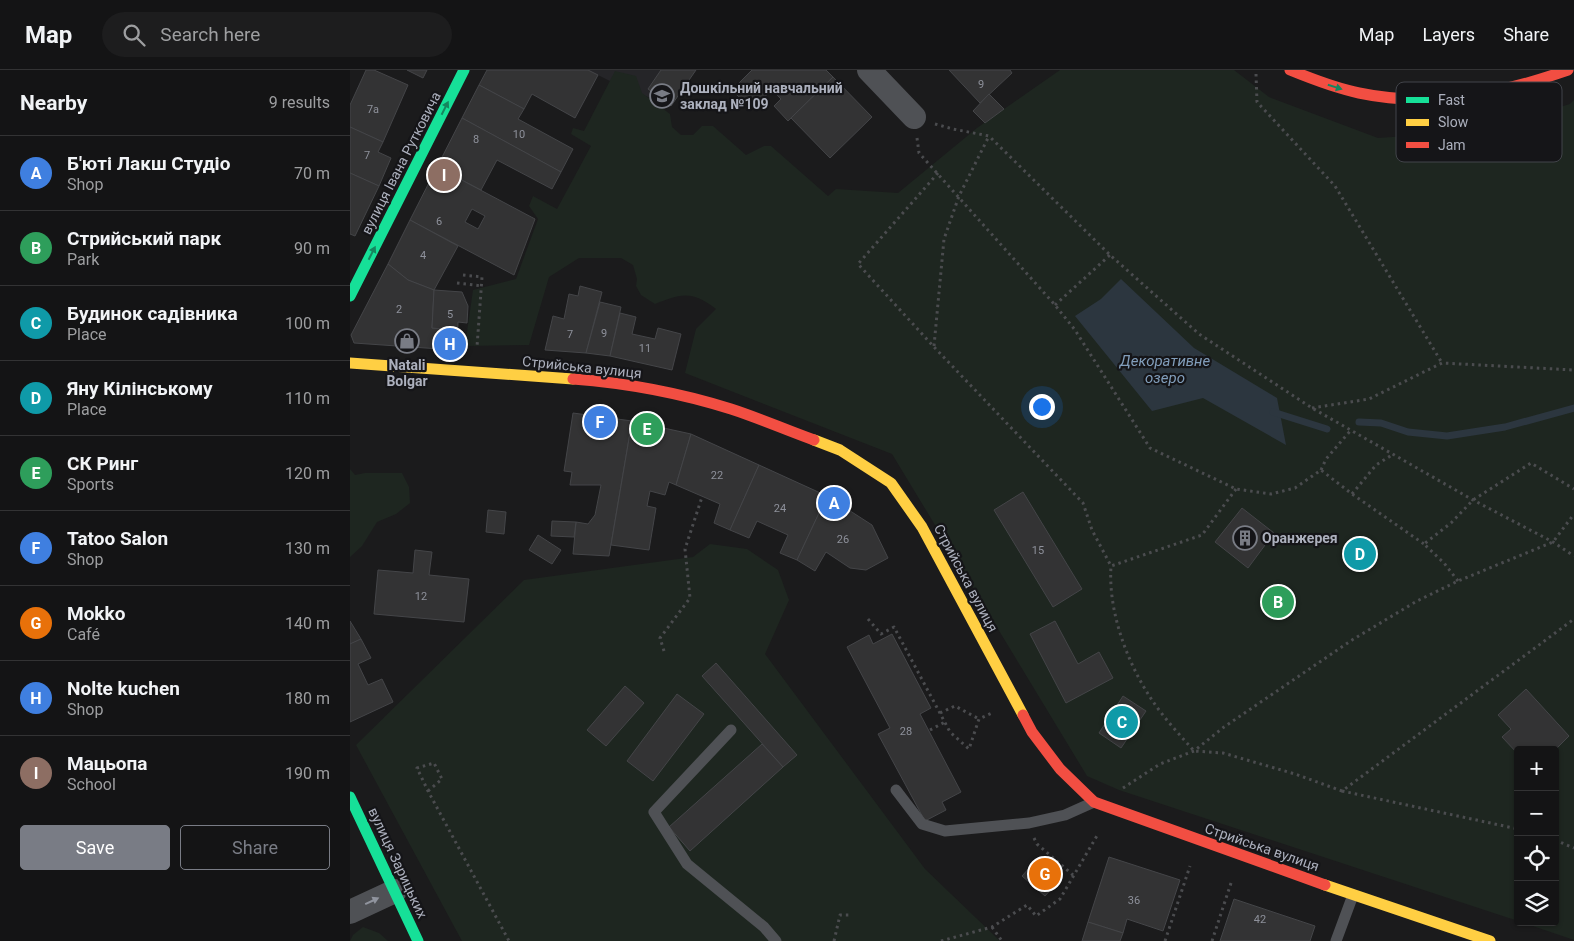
<!DOCTYPE html>
<html lang="en">
<head>
<meta charset="utf-8">
<style>
	body { margin:0; font-family:Roboto,sans-serif; background:#1d1d1e; color:#f1f3f6 }
	.controls { position:absolute; right:15px; bottom:15px; display:grid; overflow:hidden; border-radius:5px; box-shadow:0 1px 4px #0004 }
	.controls button { width:45px; height:45px; display:grid; place-items:center; padding:0; border:0; border-bottom:1px solid #333334; background:#141415; color:#f1f3f6; font:25px sans-serif }
	.you { position:absolute; left:691px; top:336px; width:18px; height:18px; margin:-12px; border:4px solid #fff; border-radius:50%; background:#1a73e8; box-shadow:0 0 0 8px #1a73e833 }
	.badge { display:grid; place-items:center; width:32px; height:32px; border-radius:50%; background:#797c85; color:#fff; font-size:16px; font-weight:700 }
	.pin { position:absolute; translate:-50% -50%; border:2px solid #fff; box-shadow:0 1px 5px #0006 }
	.list { margin:0; padding:0; list-style:none }
	h2 { display:flex; justify-content:space-between; align-items:center; height:65px; margin:0; padding:0 20px; font-size:21px }
	h2 small { font-size:16px; font-weight:400; color:#9d9ea0 }
	.list li { display:grid; grid-template-columns:32px 1fr auto; gap:15px; align-items:center; box-sizing:border-box; height:75px; padding:0 20px; border-top:1px solid #333334 }
	.list b { display:block; font-size:19px; white-space:nowrap }
	.list p { margin:0; font-size:16px; white-space:nowrap; color:#9d9ea0 }
	.list em { font-size:16px; font-style:normal; color:#9d9ea0 }
	.actions { display:flex; gap:10px; padding:15px 20px }
	.actions a { flex:1; padding:11px 0; border:1px solid #797c85; border-radius:5px; text-align:center; font-size:18px; color:#797c85 }
	.actions .main { background:#797c85; color:#fff }
	.icon { flex:none; width:28px; height:28px; fill:none; stroke:currentColor; stroke-width:2; stroke-linecap:round; stroke-linejoin:round }
	.map { position:relative; flex:none; width:1224px; height:871px; overflow:hidden }
	header { display:flex; align-items:center; gap:30px; box-sizing:border-box; height:70px; padding:0 25px; background:#141415; border-bottom:1px solid #333334 }
	header strong { font-size:24px }
	nav { display:flex; gap:28px; margin-inline-start:auto; font-size:18px }
	.search { width:350px; height:45px; background:#1d1d1e; display:flex; align-items:center; gap:12px; box-sizing:border-box; padding:0 18px; border-radius:28px; color:#9d9ea0; font-size:19px }
	main { display:flex }
	aside { flex:1; background:#141415 }
	.map>svg:first-child { display:block }
	.built { fill:#252528 }
	.green { fill:#1e2620 }
	.water { fill:#2c363f }
	.lines { fill:none; stroke-linecap:round; stroke-linejoin:round }
	.stream { stroke:#2c363f; stroke-width:7 }
	.building { fill:#333334; stroke:#444548; fill-rule:evenodd }
	.path { stroke:#4b4c4f; stroke-width:3; stroke-dasharray:2.5 4; stroke-linecap:butt }
	.lane { stroke:#4f5155; stroke-width:11 }
	.street { stroke:#4f5155; stroke-width:24 }
	.fast { stroke:#16e098; stroke-width:11 }
	.slow { stroke:#ffcf43; stroke-width:11 }
	.jam { stroke:#f24e42; stroke-width:11 }
	.oneway { fill:#16855e }
	.oneway2 { fill:#90949e }
	.labels { text-anchor:middle; stroke-width:4.5; stroke-linejoin:round; paint-order:stroke }
	.number-label { font-size:11px; fill:#8e919b }
	.poi-label { font-size:14px; font-weight:bold; fill:#acb0bd; stroke:#151518; text-anchor:start }
	.street-label { font-size:14px; fill:#acb0bd; stroke:#151518 }
	.water-label { font-size:15px; font-style:italic; fill:#819dba; stroke:#151518 }
	.key { fill:#151518; stroke:#42444a; stroke-width:1 }
	.key-label { font-size:14px; fill:#acb0bd }
</style>
</head>
<body>
<header>
<strong>Map</strong>
<div class="search"><svg class="icon" aria-label="search" viewBox="0 0 24 24"><circle cx="10" cy="10" r="6"/><path d="M15 15l6 6"/></svg>Search here</div>
<nav><a>Map</a><a>Layers</a><a>Share</a></nav>
</header>
<main>
<aside>
<h2>Nearby<small>9 results</small></h2>
<ul class="list">
<li><span class="badge" style="background:#3f7fe0">A</span><div><b>Б'юті Лакш Студіо</b><p>Shop</p></div><em>70 m</em></li>
<li><span class="badge" style="background:#2e9e5b">B</span><div><b>Стрийський парк</b><p>Park</p></div><em>90 m</em></li>
<li><span class="badge" style="background:#0f9aa8">C</span><div><b>Будинок садівника</b><p>Place</p></div><em>100 m</em></li>
<li><span class="badge" style="background:#0f9aa8">D</span><div><b>Яну Кілінському</b><p>Place</p></div><em>110 m</em></li>
<li><span class="badge" style="background:#2e9e5b">E</span><div><b>СК Ринг</b><p>Sports</p></div><em>120 m</em></li>
<li><span class="badge" style="background:#3f7fe0">F</span><div><b>Tatoo Salon</b><p>Shop</p></div><em>130 m</em></li>
<li><span class="badge" style="background:#e8710a">G</span><div><b>Mokko</b><p>Café</p></div><em>140 m</em></li>
<li><span class="badge" style="background:#3f7fe0">H</span><div><b>Nolte kuchen</b><p>Shop</p></div><em>180 m</em></li>
<li><span class="badge" style="background:#8d6e63">I</span><div><b>Мацьопа</b><p>School</p></div><em>190 m</em></li>
</ul>
<div class="actions"><a class="main">Save</a><a>Share</a></div>
</aside>
<div class="map">
<svg width="1224" height="871" viewBox="0 0 1224 871">
	<rect width="100%" height="100%" fill="#1b1b1c"/>
	<polygon class="built" points="238,0 346,0 321,36 272,17"/>
	<g class="green">
		<path d="M710 0H884L919 27 1028 68 1128 61 1220 34 1224 30V870L1171 852H1205V680H1168V851L769 720 737 706 542 384 335 303 346 259 366 239C341 220 332 224 305 234L291 225 286 216 287 209 283 195 271 188H229L199 207 179 275 115 276 123 220 166 209 188 149 179 136 183 126 207 139 241 76 221 64 223 58 234 61 265 1 286 6 292 23 320 44 322 57 331 65H343L352 56H363L396 85 414 76H421L478 126 486 119 548 123 627 58Z"/>
		<polygon points="0,399 5,405 15,403 52,403 59,417 60,433 46,444 27,452 12,476 0,487"/>
		<polygon points="360,474 397,479 428,500 439,530 415,584 575,799 650,871 112,871 6,675 174,510 343,487"/>
		<polygon points="13,857 29,863 38,871 42,871 0,871 3,865"/>
	</g>
	<polygon class="water" points="771,209 844,278 927,328 936,375 853,328 802,341 725,246 751,229"/>
	<g class="lines">
		<g class="stream">
			<polyline points="923,342 977,359"/>
			<polyline points="1009,352 1031,353 1058,362 1097,366 1155,357 1224,338"/>
		</g>
	</g>
	<g class="building">
		<polygon points="16,0 24,0 58,15 33,72 0,57 0,35"/>
		<polygon points="57,0 77,0 73,8"/>
		<polygon points="137,0 238,0 248,5 225,48 182,24 174,39 129,15"/>
		<polygon points="311,0 346,0 321,36 298,19"/>
		<polygon points="402,0 476,0 483,7 438,51 424,36 431,29 422,20 401,39 382,20"/>
		<polygon points="599,0 660,0 662,3 630,33"/>
		<polygon points="483,7 522,47 480,88 441,48"/>
		<polygon points="129,15 174,39 168,49 223,79 211,102 112,48"/>
		<polygon points="639,24 654,39 635,53 623,41"/>
		<polygon points="112,48 211,102 202,119 147,90 131,120 87,97"/>
		<polygon points="0,57 33,72 28,82 41,88 29,116 0,103"/>
		<path d="M87 97 185 149 164 205 60 150ZM122 139 135 146 128 159 115 152Z"/>
		<polygon points="0,103 29,116 5,166 0,164"/>
		<polygon points="60,150 108,176 84,220 58,210 38,194"/>
		<polygon points="38,194 58,210 84,220 82,258 92,259 90,279 4,273 1,265"/>
		<polygon points="230,216 252,222 236,283 195,280 203,246 214,249 219,224 228,226"/>
		<polygon points="84,220 112,222 118,236 117,253 108,252 107,281 90,279 92,259 82,258"/>
		<polygon points="250,232 271,237 260,286 236,283"/>
		<polygon points="270,243 286,247 282,264 305,269 308,258 331,264 322,300 260,286"/>
		<polygon points="223,343 282,351 259,486 223,484 226,452 238,454 245,445 251,415 220,415 222,402 214,401"/>
		<polygon points="282,351 341,364 326,415 319,412 315,425 300,421 297,436 306,438 299,480 261,475"/>
		<polygon points="341,364 409,395 380,460 364,453 370,434 326,415"/>
		<polygon points="409,395 477,426 447,490 430,483 438,465 407,451 399,468 380,460"/>
		<polygon points="673,422 732,519 703,537 644,440"/>
		<polygon points="477,426 522,455 538,488 516,500 500,498 476,482 465,501 447,490"/>
		<polygon points="892,438 924,463 898,498 865,472"/>
		<polygon points="138,440 156,442 154,464 136,462"/>
		<polygon points="202,451 226,452 224,467 201,466"/>
		<polygon points="188,465 211,480 202,494 179,480"/>
		<polygon points="65,480 82,482 79,505 119,509 114,552 24,544 28,500 63,503"/>
		<polygon points="0,551 11,569 0,574"/>
		<polygon points="705,551 728,594 749,582 763,608 716,633 680,564"/>
		<polygon points="542,564 581,638 570,644 611,722 592,732 596,740 575,751 528,664 540,658 497,577 519,565 523,574"/>
		<polygon points="11,569 21,588 8,594 18,615 32,609 43,632 0,652 0,574"/>
		<polygon points="366,593 447,685 433,697 352,606"/>
		<polygon points="275,616 294,633 256,676 237,660"/>
		<polygon points="1176,619 1219,666 1205,680 1168,680 1168,684 1152,667 1161,659 1148,645"/>
		<polygon points="327,624 354,644 303,711 277,691"/>
		<polygon points="773,626 796,641 771,678 749,663"/>
		<polygon points="412,674 433,697 340,781 319,757"/>
		<polygon points="690,786 713,806 695,826 672,806"/>
		<polygon points="759,787 830,810 813,861 777,849 773,863 738,852"/>
		<polygon points="884,829 965,856 960,871 870,871"/>
		<polygon points="738,852 773,863 770,871 732,871"/>
	</g>
	<g class="lines">
		<g class="path">
			<polyline points="906,4 907,32 985,116 1092,293"/>
			<polyline points="585,54 603,59 639,66 760,185 849,264 962,338 1123,430 1203,472 1224,486"/>
			<polyline points="567,68 569,83 705,235 725,260 800,378 886,419 921,424 945,418 971,400 1002,424 1074,474"/>
			<polyline points="588,103 508,194 584,277 733,433 742,460 761,496"/>
			<polyline points="113,205 132,207 127,277"/>
			<polyline points="107,213 132,216"/>
			<polyline points="705,235 760,185"/>
			<polyline points="584,276 594,169 609,126 639,66"/>
			<polyline points="962,338 1019,329 1092,293 1224,300"/>
			<polyline points="971,400 976,389 1001,360"/>
			<path d="M886 419 852 465 761 496C758 540 776 590 800 627 812 646 829 664 844 681L873 683 945 704 992 721 1224 549"/>
			<polyline points="1002,424 1026,395 1042,385"/>
			<polyline points="1108,511 1094,493 1074,474 1101,453 1123,430 1181,393 1224,419"/>
			<polyline points="518,549 531,564 544,557 600,662 619,679 629,649 642,643"/>
			<polyline points="314,581 310,568 340,528 335,479 352,427"/>
			<polyline points="590,643 605,636 629,649"/>
			<polyline points="580,660 595,652"/>
			<polyline points="773,718 810,694 844,681 874,657 1002,570 1067,531 1108,511 1203,472 1224,444"/>
			<polyline points="78,721 92,709 84,693 67,698 78,721 159,871"/>
			<polyline points="992,721 1168,759"/>
			<polyline points="684,768 687,774 723,805"/>
			<polyline points="1205,770 1224,778"/>
			<polyline points="642,857 652,871"/>
			<polyline points="484,871 490,845 502,845"/>
			<polyline points="591,871 642,857 677,835 686,846 710,829 748,764"/>
			<polyline points="815,871 840,796"/>
			<polyline points="862,871 882,810"/>
		</g>
		<g class="lane">
			<polyline points="381,660 304,742 337,794 414,857 426,871"/>
			<polyline points="546,720 572,754 595,761 679,753 715,745 744,732"/>
			<polyline points="986,871 1003,825"/>
		</g>
		<g class="street">
			<polyline points="519,0 564,47"/>
			<polyline points="0,842 45,821"/>
		</g>
		<g class="fast">
			<polyline points="0,226 114,0"/>
			<polyline points="0,727 68,871"/>
		</g>
		<g class="slow">
			<polyline points="0,293 223,309"/>
			<polyline points="464,370 490,380 541,413 572,457 673,645"/>
			<polyline points="975,815 1140,871"/>
		</g>
		<g class="jam">
			<path d="M940 0C962 9 985 18 1009 23 1080 38 1150 24 1218 0"/>
			<path d="M223 309C276 313 330 323 381 339 409 348 436 360 464 370"/>
			<polyline points="673,645 682,662 710,699 744,732 975,815"/>
		</g>
	</g>
	<defs><path id="oneway-solid" d="M-6-.8H1V-3.2L6.5 0L1 3.2V.8H-6Z" transform="scale(1.25)"/></defs>
	<g class="oneway">
		<use href="#oneway-solid" transform="translate(985 17) rotate(17)"/>
		<use href="#oneway-solid" transform="translate(95 38) rotate(-63)"/>
		<use href="#oneway-solid" transform="translate(22 183) rotate(-63)"/>
	</g>
	<use class="oneway2" href="#oneway-solid" transform="translate(22 831) rotate(-25)"/>
	<defs>
		<g id="school-ring" transform="scale(1.25)"><circle r="9.5" fill="#151518" stroke="#797c85" stroke-width="1.5"/><path d="M0-5L7-2L0 1L-7-2ZM-4 1L0 2.5L4 1V4Q0 6-4 4Z" fill="#797c85"/></g>
		<g id="shop-ring" transform="scale(1.25)"><circle r="9.5" fill="#151518" stroke="#797c85" stroke-width="1.5"/><path d="M-5-2.5h2.3a2.7 3.5 0 0 1 5.4 0H5L5.5 6h-11ZM-1.5-2.5h3a1.5 2.3 0 0 0-3 0Z" fill="#797c85"/></g>
		<g id="building-ring" transform="scale(1.25)"><circle r="9.5" fill="#151518" stroke="#797c85" stroke-width="1.5"/><path d="M-4-6H4V6H1V3H-1V6H-4ZM-2.5-4.3h1.7v1.8h-1.7ZM.8-4.3h1.7v1.8H.8ZM-2.5-1h1.7V.8h-1.7ZM.8-1h1.7V.8H.8Z" fill="#797c85"/></g>
	</defs>
	<g fill-rule="evenodd">
		<use href="#school-ring" x="312" y="26"/>
		<use href="#shop-ring" x="57" y="271"/>
		<use href="#building-ring" x="895" y="468"/>
	</g>
	<g class="labels">
		<g class="number-label">
			<text x="631" y="18">9</text>
			<text x="23" y="43">7а</text>
			<text x="169" y="68">10</text>
			<text x="126" y="73">8</text>
			<text x="17" y="89">7</text>
			<text x="89" y="155">6</text>
			<text x="73" y="189">4</text>
			<text x="49" y="243">2</text>
			<text x="100" y="248">5</text>
			<text x="254" y="267">9</text>
			<text x="220" y="268">7</text>
			<text x="295" y="282">11</text>
			<text x="367" y="409">22</text>
			<text x="430" y="442">24</text>
			<text x="493" y="473">26</text>
			<text x="688" y="484">15</text>
			<text x="71" y="530">12</text>
			<text x="556" y="665">28</text>
			<text x="784" y="834">36</text>
			<text x="910" y="853">42</text>
		</g>
		<g class="poi-label">
			<text x="330" y="23">Дошкільний навчальний<tspan x="330" dy="16">заклад №109</tspan></text>
			<text x="57" y="300" text-anchor="middle">Natali<tspan x="57" dy="16">Bolgar</tspan></text>
			<text x="912" y="473">Оранжерея</text>
		</g>
		<g class="street-label">
			<text transform="translate(51 93) rotate(-63)" y="5">вулиця Івана Рутковича</text>
			<text transform="translate(232 297) rotate(6)" y="5">Стрийська вулиця</text>
			<text transform="translate(616 508) rotate(62)" y="5">Стрийська вулиця</text>
			<text transform="translate(912 777) rotate(19)" y="5">Стрийська вулиця</text>
			<text transform="translate(48 793) rotate(65)" y="5">вулиця Зарицьких</text>
		</g>
		<g class="water-label">
			<text x="815" y="296">Декоративне<tspan x="815" dy="17">озеро</tspan></text>
		</g>
	</g>
	<rect x="1046" y="12" width="166" height="80" rx="8" class="key"/>
	<rect x="1056" y="27" width="23" height="6" fill="#16e098"/>
	<rect x="1056" y="49" width="23" height="7" fill="#ffcf43"/>
	<rect x="1056" y="72" width="23" height="6" fill="#f24e42"/>
	<g class="key-label">
		<text x="1088" y="35">Fast</text>
		<text x="1088" y="57">Slow</text>
		<text x="1088" y="80">Jam</text>
	</g>
</svg>
<div class="controls">
<button>+</button>
<button>−</button>
<button><svg class="icon" aria-label="locate" viewBox="0 0 24 24"><circle cx="12" cy="12" r="6"/><path d="M12 2v4M12 18v4M2 12h4M18 12h4"/></svg></button>
<button><svg class="icon" aria-label="layers" viewBox="0 0 24 24"><path d="M12 4l9 5-9 5-9-5zM3 14l9 5 9-5"/></svg></button>
</div>
<div class="you"></div>
<div class="pin badge" style="left:484px;top:433px;background:#3f7fe0">A</div>
<div class="pin badge" style="left:928px;top:532px;background:#2e9e5b">B</div>
<div class="pin badge" style="left:772px;top:652px;background:#0f9aa8">C</div>
<div class="pin badge" style="left:1010px;top:484px;background:#0f9aa8">D</div>
<div class="pin badge" style="left:297px;top:359px;background:#2e9e5b">E</div>
<div class="pin badge" style="left:250px;top:352px;background:#3f7fe0">F</div>
<div class="pin badge" style="left:695px;top:804px;background:#e8710a">G</div>
<div class="pin badge" style="left:100px;top:274px;background:#3f7fe0">H</div>
<div class="pin badge" style="left:94px;top:105px;background:#8d6e63">I</div>
</div>
</main>
</body>
</html>
